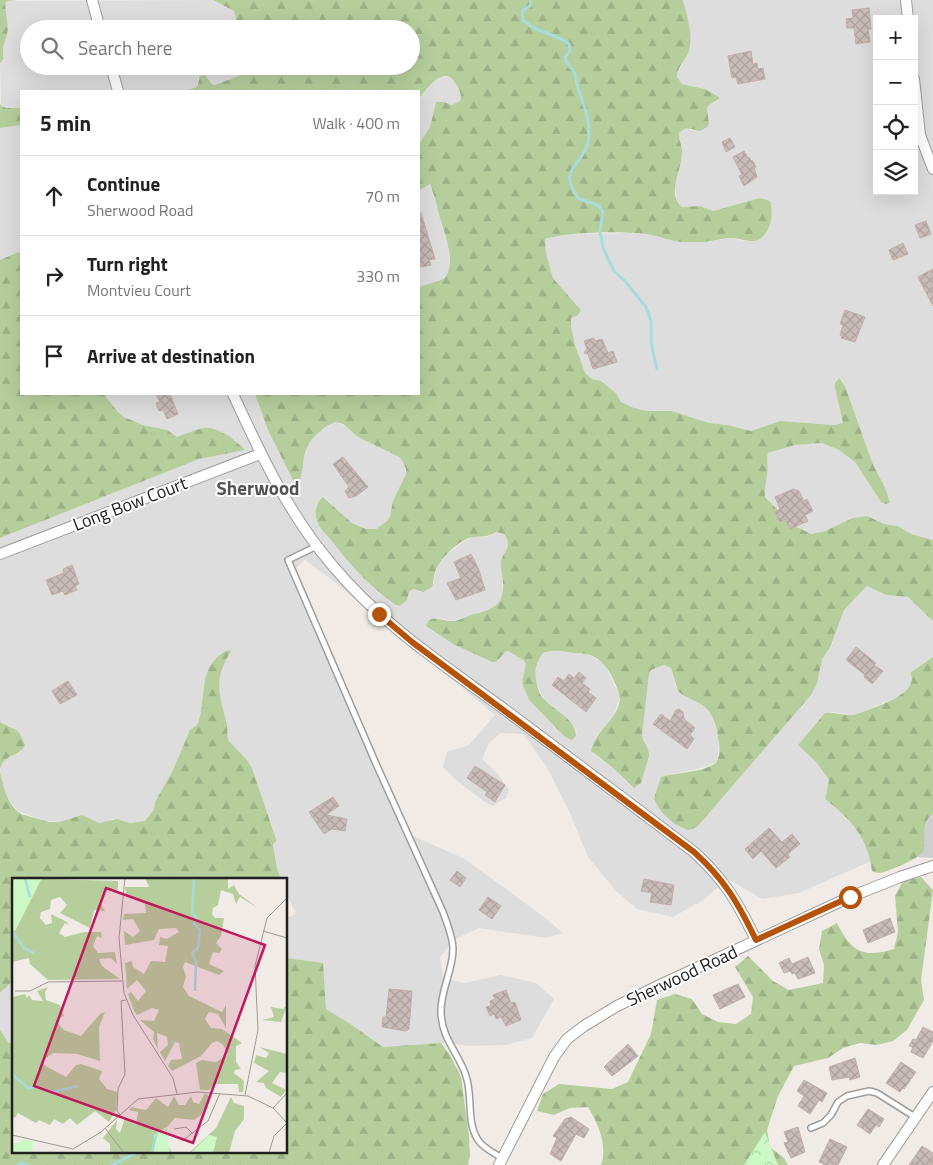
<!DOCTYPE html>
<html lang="en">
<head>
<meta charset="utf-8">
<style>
	body { margin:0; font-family:"Titillium Web",sans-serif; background:#f2f2f2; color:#222 }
	.controls { position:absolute; right:15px; top:15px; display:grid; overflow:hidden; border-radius:0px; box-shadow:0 5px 20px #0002 }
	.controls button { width:45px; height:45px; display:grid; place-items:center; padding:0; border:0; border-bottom:1px solid #e0e0e0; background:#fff; color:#222; font:25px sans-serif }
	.stop { position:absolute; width:15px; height:15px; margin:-11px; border:4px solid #b45309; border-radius:50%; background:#fff }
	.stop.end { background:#b45309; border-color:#fff; box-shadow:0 1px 5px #0008 }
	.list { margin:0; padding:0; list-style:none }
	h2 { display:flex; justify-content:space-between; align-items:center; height:65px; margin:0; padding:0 20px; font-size:21px }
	h2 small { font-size:16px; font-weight:400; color:#767676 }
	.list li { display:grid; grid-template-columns:32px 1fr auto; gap:15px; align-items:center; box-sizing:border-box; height:80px; padding:0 20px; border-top:1px solid #e0e0e0 }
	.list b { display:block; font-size:19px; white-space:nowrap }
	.list p { margin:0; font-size:16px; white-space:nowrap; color:#767676 }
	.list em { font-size:16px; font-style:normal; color:#767676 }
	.icon { flex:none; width:28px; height:28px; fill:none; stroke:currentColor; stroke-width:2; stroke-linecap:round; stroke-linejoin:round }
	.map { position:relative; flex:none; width:933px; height:1165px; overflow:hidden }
	.search { position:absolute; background:#fff; box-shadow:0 5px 20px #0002; left:20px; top:20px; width:400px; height:55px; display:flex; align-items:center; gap:12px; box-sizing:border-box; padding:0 18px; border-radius:28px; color:#767676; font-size:19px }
	.panel { position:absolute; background:#fff; box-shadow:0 5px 20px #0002; left:20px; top:90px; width:400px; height:305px; border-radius:0px }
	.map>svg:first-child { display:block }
	.residential { fill:#dedddd; fill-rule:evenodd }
	.religious { fill:#cecece }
	.forest { fill:url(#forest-firs) }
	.park { fill:url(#park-crowns) }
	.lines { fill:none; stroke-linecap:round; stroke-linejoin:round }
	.stream { stroke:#a8dcdc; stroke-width:3 }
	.building { fill:url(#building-cross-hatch); stroke:#c1aea9 }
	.service-casing { stroke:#9d9d9d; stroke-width:8 }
	.minor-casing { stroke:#9d9d9d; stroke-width:12 }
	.service { stroke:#fff; stroke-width:5 }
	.minor { stroke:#fff; stroke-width:10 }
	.route { stroke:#b45309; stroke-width:6 }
	.labels { text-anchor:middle; stroke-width:4; stroke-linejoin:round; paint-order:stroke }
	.street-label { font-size:18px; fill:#202020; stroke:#fff }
	.neighbourhood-label { font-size:19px; font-weight:bold; fill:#535353; stroke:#fff }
	.inset-river { fill:none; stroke:#a8dcdc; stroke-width:2.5 }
	.inset-road { fill:none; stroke:#9d9a97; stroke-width:1 }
	.view { fill:#c2185b; fill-opacity:0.15; stroke:#c2185b; stroke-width:2.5 }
	.inset-edge { fill:none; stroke:#202020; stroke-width:2.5 }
</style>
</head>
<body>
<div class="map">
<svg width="933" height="1165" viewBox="0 0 933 1165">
	<defs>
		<pattern id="forest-firs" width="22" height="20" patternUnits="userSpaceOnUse" patternTransform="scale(1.25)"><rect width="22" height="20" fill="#b6ce9c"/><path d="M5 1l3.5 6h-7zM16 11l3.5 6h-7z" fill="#9cb186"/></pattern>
		<pattern id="park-crowns" width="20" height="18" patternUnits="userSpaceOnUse" patternTransform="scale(1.25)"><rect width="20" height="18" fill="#ccf8c5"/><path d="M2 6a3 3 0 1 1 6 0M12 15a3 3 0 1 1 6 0" fill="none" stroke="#afd4a9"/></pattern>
		<pattern id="building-cross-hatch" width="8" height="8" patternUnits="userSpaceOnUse" patternTransform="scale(1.25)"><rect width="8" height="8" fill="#c8bcba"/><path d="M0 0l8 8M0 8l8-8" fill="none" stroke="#aca1a0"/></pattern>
	</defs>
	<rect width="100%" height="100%" fill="#f0ebe6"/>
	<g class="residential">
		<polygon points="213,0 234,10 236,18 234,29 29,29 29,66 256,66 251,71 215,85 212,84 207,77 198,78 197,87 185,91 21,91 21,108 7,108 1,106 0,64 3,59 3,48 8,30 5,3 7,1"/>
		<path d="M683 0H933V540L911 534 898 526 884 524 867 516 825 531 811 534 793 525 765 497V483L768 473 767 458 768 453 795 445 822 443 839 450 852 458 881 502 890 503 886 490 872 462 845 386 842 381 837 378 835 388 843 423 834 425 780 421 751 431 728 425 709 423 672 411H648L634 408 621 402 617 394 601 381 592 379 585 373 575 345 571 326V318L578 306 553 278 546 253 545 239 556 236 581 234 628 233 651 235 680 242H705L730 238 744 241 758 240 763 238 766 234 770 225 772 206 741 203 713 211 700 206 682 207 677 201 675 186 681 162 682 147 679 138V133L686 128 695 131 709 122 707 108 709 105 718 101 719 97 705 89 682 84 676 77 679 69 687 57 690 41V31ZM877 19H914V191H877Z"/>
		<polygon points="440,77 449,77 453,79 456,83 462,97 460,101 453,105 444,102 435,105 430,127 419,144 419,98 431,82"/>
		<polygon points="21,125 21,251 0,260 0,128"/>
		<polygon points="430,184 448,246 450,271 444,279 441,281 419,287 419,191"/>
		<polygon points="104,394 255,394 262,414 297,486 302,472 306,447 311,439 325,425 335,422 343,425 358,437 399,457 402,460 406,469 405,479 393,501 390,516 387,521 376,529 366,529 352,523 324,497 358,571 379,594 409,591 413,589 420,592 434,583 435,573 439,564 449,553 465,541 474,537 488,537 496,532 504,534 507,538 509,549 504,556 501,566 503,570 502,594 498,603 490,609 453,621 438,618 430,620 426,626 453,644 492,662 496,662 505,652 508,651 523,660 526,664 526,668 523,678 529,700 546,718 576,736 577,732 572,724 546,701 540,693 535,675 538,661 543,653 558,649 577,654 587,654 600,661 604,664 613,681 620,698 613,717 597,735 591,748 593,754 613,768 632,787 649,751 642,740 642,735 649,674 651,670 664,665 671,668 676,687 686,697 695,700 707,709 713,717 719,741 718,756 717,760 714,763 705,767 661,777 654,798 699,824 811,695 822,659 831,648 844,609 867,586 886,595 908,597 933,621 933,657 910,673 912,681 910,686 900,696 854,715 849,715 835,712 825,713 798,745 817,763 829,780 825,799 845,814 863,838 871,861 799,893 762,899 728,879 703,900 673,917 637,909 615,890 588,857 570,813 546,766 523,734 501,733 489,743 482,759 497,773 509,790 506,798 493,806 485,802 456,780 443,767 447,752 469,745 495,715 332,580 305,560 296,568 406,833 465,859 544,917 563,933 546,938 479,928 455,939 440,957 443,979 465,983 501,975 536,983 554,999 532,1038 506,1045 465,1046 458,1044 441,1043 383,1047 349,1023 326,1009 322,963 286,958 286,918 296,914 286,892 286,879 281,879 277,868 273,844 276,839 252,768 247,760 228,740 228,727 221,708 219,688 221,668 228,650 199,720 197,725 190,730 173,770 155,802 154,809 145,821 130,823 121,820 112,819 104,823 98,823 82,815 59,822 44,821 18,811 5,795 2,785 0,766 6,758 21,752 12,727 0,722 0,538 199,459 244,450 238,443 211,429 201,429 177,437 174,436 167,430 143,425 124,417 117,411"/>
		<polygon points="14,980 14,1043 9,1043 0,1030 0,993"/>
	</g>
	<polygon class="religious" points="933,814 933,858 918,857 923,851 924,832 927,822"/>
	<g class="forest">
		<polygon points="0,0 17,0 7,1 5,3 8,30 3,48 3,59 0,64"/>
		<path d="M213 0H683C687 17 695 39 687 56 683 63 677 68 677 77L682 84 705 89 719 97V99L709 105 707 108 709 123 707 127 700 131 686 128 679 133C678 140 683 146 682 153 682 170 666 194 682 207L700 206 713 211 760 198 770 201C774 212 771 233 760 239 750 244 741 238 731 238 722 238 713 241 704 242 697 242 689 242 681 242 670 241 662 237 651 235 629 230 566 232 545 239L546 253 553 278 581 310 578 315 571 318V326L575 345 585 373 592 379 601 381 617 394 621 402 634 408 648 411H672L709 423 728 425 747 430 751 431 780 421 834 425 843 423 835 388V383L839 378 845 386 872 462 886 490 890 503 885 504 881 502 855 462 839 450 822 443 795 445 768 453C766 460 769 467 767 475 766 483 764 488 765 497L793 525 811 534 825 531 853 518 867 516 884 524 898 526 911 534 933 540V621L908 597 886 595 867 586 844 610 830 648 822 659 817 683 811 695 697 827 689 830C674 826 658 812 654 798L661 777C673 773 710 772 717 761 720 755 720 744 718 738 717 728 714 717 707 709 698 700 686 699 678 691L671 668 664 665 651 670 649 674 642 735C643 743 650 748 649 756L641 783 634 788 613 768 591 751C595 730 618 720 620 699 617 683 606 660 590 655 585 653 579 654 574 653 562 651 555 649 543 653 538 659 534 670 536 679 537 684 538 690 540 694 549 709 576 717 576 736L572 740 564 736 529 700 522 683 526 664 523 660 508 651 505 652 496 662H492L453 644 426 626C431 612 443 622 453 621 458 621 463 618 468 616 481 612 499 610 502 594 505 584 501 573 501 563 502 551 514 549 504 534L496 532C484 539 479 535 469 538 456 543 440 559 435 572 433 577 434 582 432 587L423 592 413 589 409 592 407 600 400 606 396 605C370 588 350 564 331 540 326 534 319 528 317 521 314 512 316 503 323 497L352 523 366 529H376L387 521 390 516 393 501 406 474V469L402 460 399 457 358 437 343 424 335 422C327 425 324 428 318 433 296 452 309 469 296 486L268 430 255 394H419V287L444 279C459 261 441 227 437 207 435 199 433 192 430 184L419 191V144L430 127 436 102H444L452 105 460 101C462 95 460 91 457 86 446 62 428 87 419 98V91H185L197 87 200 76 205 75 212 84 215 85 251 71 256 66H411V29H234L236 18 234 11Z"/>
		<polygon points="0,103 1,106 7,108 21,108 21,125 0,128"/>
		<path d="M21 251V394H104L117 411 124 417 143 425 167 430 177 437C185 434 195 430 203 428 217 426 236 440 245 450L199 459 0 538V260Z"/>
		<path d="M228 650 231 651C213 680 219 694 227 724 228 729 227 735 228 740L247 760 252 768 276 839V841L273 845 277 868 281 879H14V980L0 993V771C3 787 7 804 21 814L49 822H59L82 815 99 823 117 819 130 823 145 821 154 809 155 802 173 770 190 730 197 725 199 720C207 695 197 665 228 650Z"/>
		<path d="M933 657V814C920 824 927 839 923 852 920 858 887 872 880 873 877 873 874 872 872 871 868 838 851 819 825 799L829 780 817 763 798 745 825 713C835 712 844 716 854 715 868 709 922 695 910 673Z"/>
		<path d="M0 722C16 731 18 726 25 745 19 758 4 753 0 769Z"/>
		<path d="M921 877 933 890 921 980 924 1000 907 1030 893 1041 877 1045 860 1043 843 1048 828 1058 794 1066 778 1096 767 1130 770 1147 784 1158 788 1165H601C608 1146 598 1123 588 1107L570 1108 554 1115 537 1111 543 1094 559 1084 612 1089 628 1082 651 1034 657 1000 675 994 692 999 702 1014 718 1022 736 1024 751 1014 753 997 735 967 748 956 773 981 789 990 823 983 824 965 819 949 822 931 837 923C851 951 863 959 894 949L898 932 895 896 903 881Z"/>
		<polygon points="286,958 323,963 326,1009 349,1023 383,1047 441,1043 450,1055 461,1077 469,1136 470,1156 468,1165 0,1165 0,1030 9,1043 14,1043 14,1151 286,1151"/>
	</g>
	<polygon class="park" points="765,1132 778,1165 744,1165"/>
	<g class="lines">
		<g class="stream">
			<path d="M531 0 530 6 522 11 523 20C536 33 555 33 569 44L570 51 565 57C566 65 572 67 575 74 576 77 576 82 577 85 583 103 592 123 588 142 582 168 557 167 578 198L599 206 603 212 600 231 603 248 614 271 625 281 646 307 651 321V343L657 369"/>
			<polyline points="18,1165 22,1163 27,1165"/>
			<polyline points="112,1165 140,1151"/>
		</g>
	</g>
	<g class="building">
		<polygon points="869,8 871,29 868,29 870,42 856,44 854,28 847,28 846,19 853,18 852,10"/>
		<polygon points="751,51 753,64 757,63 758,69 763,68 765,79 738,84 736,77 732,78 728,56"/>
		<polygon points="730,138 735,147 726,152 722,142"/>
		<polygon points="744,151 748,158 749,157 751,161 752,160 756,167 754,168 757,177 744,186 739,176 742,175 733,157"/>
		<polygon points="421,213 435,259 429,260 431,265 421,267 419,259 419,214"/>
		<polygon points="926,221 931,234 920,238 915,225"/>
		<polygon points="903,243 908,254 893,260 889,250"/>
		<polygon points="933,269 933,306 918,277"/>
		<polygon points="845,310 865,317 855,342 841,338 842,336 840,335 843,325 840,324"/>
		<polygon points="594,338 595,341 602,339 608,353 613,351 617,362 593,369 588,354 584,353 587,349 584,341"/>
		<polygon points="156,394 170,394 178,414 167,419 163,410 159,411 156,403 160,402"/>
		<polygon points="343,457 368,487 356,496 349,498 345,491 349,487 333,464"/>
		<polygon points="793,489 799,491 804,501 807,499 813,511 805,515 808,521 790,529 785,519 780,522 775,512 780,509 775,497"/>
		<polygon points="471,554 479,570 485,590 456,600 447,583 461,578 454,562"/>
		<polygon points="72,565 79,584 75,586 77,590 65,595 63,591 52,595 46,580 64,573 63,569"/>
		<polygon points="856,647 876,663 874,665 883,671 872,684 864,677 865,675 846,660"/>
		<polygon points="579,672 586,678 582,683 590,689 588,692 596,698 586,712 552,685 558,677 564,681 569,674 574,678"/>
		<polygon points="68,681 77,695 60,704 52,691"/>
		<polygon points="679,709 683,712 684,719 695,728 690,735 694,739 687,749 653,724 661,714 670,721 676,710"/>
		<polygon points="475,766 505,785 495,802 485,795 487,792 467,778"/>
		<polygon points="333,797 339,806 326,815 347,819 345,831 332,829 324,834 309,812"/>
		<polygon points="769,828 782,842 792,834 800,844 790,852 788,855 790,857 776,868 761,851 753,859 745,849"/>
		<polygon points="457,871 466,878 460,887 450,880"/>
		<polygon points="644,879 674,885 671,905 650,902 652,893 641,891"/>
		<polygon points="488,897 501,906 492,919 479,910"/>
		<polygon points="890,918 895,932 868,943 863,930"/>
		<polygon points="808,957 815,973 798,979 795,973 792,974 790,971 784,973 779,963 789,958 792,964"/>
		<polygon points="738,984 745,997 720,1009 713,995"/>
		<polygon points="389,989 412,991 409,1029 406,1031 382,1027 383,1017 386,1017"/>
		<polygon points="506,990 511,1003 515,1002 521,1020 506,1026 501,1017 496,1019 494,1014 490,1016 486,1007 491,1006 490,1001 495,999 493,995"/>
		<polygon points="923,1027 933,1032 933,1041 923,1058 911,1052 913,1047 909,1046 913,1039 916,1040"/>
		<polygon points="628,1044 638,1056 612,1076 604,1067"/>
		<polygon points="855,1058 860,1077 850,1080 849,1077 832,1080 829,1067"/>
		<polygon points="901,1062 916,1072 904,1089 903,1088 900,1092 886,1083"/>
		<polygon points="804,1080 827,1093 822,1102 819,1100 810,1114 798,1106 804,1096 797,1091"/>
		<polygon points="868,1109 884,1119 879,1127 876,1125 870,1134 857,1125"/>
		<polygon points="571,1117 589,1129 584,1138 576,1134 561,1161 550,1154 557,1138 553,1136 565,1119"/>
		<polygon points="798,1127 805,1152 791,1158 784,1143 788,1142 784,1132"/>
		<polygon points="830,1139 847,1147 838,1165 826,1165 819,1162"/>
		<polygon points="922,1146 933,1153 933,1165 909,1165"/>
	</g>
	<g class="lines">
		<g class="service-casing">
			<g id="service">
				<path d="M317 546 288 560 377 766 443 912C447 924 453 937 453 949 453 971 440 991 441 1013 442 1040 459 1053 466 1076 473 1096 466 1122 478 1140 483 1148 494 1153 502 1158"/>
				<polyline points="811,1128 823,1123 831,1115 838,1102 847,1096 869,1091 877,1093 915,1117"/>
			</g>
		</g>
		<g class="minor-casing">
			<g id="minor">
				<polyline points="92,0 100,29"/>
				<polyline points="906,0 908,19"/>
				<polyline points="111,66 118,91"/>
				<polyline points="914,79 920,135 933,169"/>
				<path d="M233 394C261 455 289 515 333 566 381 624 444 665 504 709 567 756 631 804 694 852 725 880 738 903 756 940"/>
				<polyline points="0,554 260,454"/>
				<polyline points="499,1165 554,1057 567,1039 584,1026 617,1006 660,985 850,897 900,877 933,866"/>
				<polyline points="883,1165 933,1092"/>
			</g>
		</g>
		<use href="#service" class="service"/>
		<use href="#minor" class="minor"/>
	</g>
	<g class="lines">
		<path class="route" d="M379 614 412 642 694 852C725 880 738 903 756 940L850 897"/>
	</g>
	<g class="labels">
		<g class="street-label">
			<text transform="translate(130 504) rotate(-21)" y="6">Long Bow Court</text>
			<text transform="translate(682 976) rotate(-25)" y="6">Sherwood Road</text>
		</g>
		<g class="neighbourhood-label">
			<text x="258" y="495">Sherwood</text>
		</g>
	</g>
	<g transform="translate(12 878)">
		<rect width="275" height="275" fill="#f0ebe6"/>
		<path d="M0 0 106 3V12L95 11 88 25 93 33 82 32 78 50 48 35 55 27 48 19 39 22 38 31 29 34 28 40 34 47 40 45 39 36 55 44 57 47 53 45 47 55 53 59 72 54H89L90 60 85 58 81 68 86 75 103 74 105 86 99 80 87 81 90 88 108 101 36 102 18 86 17 80 0 84ZM133 0H216V11L222 7 227 16 246 30 228 19 224 26 221 16 209 12 206 27 201 30 200 36 203 40H212L209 58 204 65 210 71 207 75 201 74 197 86 212 93 207 97 173 84 171 89 174 98 171 109 177 118 210 134 214 127V150L206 136 197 134 193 141 199 150 210 151 230 165 224 168V184L229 191 223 192 222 195 232 203 231 214H227L226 206H202L197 212H188L184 185 190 182 204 184 213 179 216 176 211 167 205 163 200 165 189 178 160 193 156 188 159 182 170 181 167 165 163 164 153 183 148 174 156 167 155 159 145 155 146 171 141 161 142 154 128 142 142 143 147 132 140 130 125 137 122 133 116 116 119 114 126 123 134 113 125 102 115 111 113 85 120 83 121 89 132 96 139 83 153 84 156 68 147 67 148 59 155 61 167 54 164 50 147 51 142 62 113 67 112 53 121 59 128 53 121 41 111 42 112 36 134 35 133 26 114 17 113 9H137ZM36 109 33 114 34 122 48 127 52 138 47 140 46 145 52 152 69 158 88 136 93 134 87 149 88 183 65 176 41 175 30 183 32 187 54 199 64 187 69 186 90 193 87 201 95 211 105 214 104 232 97 244 83 233 65 247 58 240 51 246 42 241 38 247 27 242 24 245 6 235 3 240 0 238V119L13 116 15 120 17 117 20 122 31 123 25 113ZM275 127 269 144 250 142 262 139 259 129 271 131ZM247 169 275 176V195L268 194 260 205 274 212 269 219 254 210 252 205 244 204 257 193 242 185 244 177 254 180 257 175ZM193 215 198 219 189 237 182 242 163 240 155 249 154 264 160 275H98V266L91 260 105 242 104 251 108 255 113 240 124 246 126 234 117 232 119 229 134 232 144 220 156 229 162 218 167 227H173L179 218 181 224 187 226ZM219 219 222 225 232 228V241L223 253 217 275H177L204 250Z" fill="#b6ce9c"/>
		<path d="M0 0H30L3 53 0 52ZM154 249 158 275H142V257ZM197 257 205 259 201 275H179ZM14 261 21 264 20 275H0V266Z" fill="#ccf8c5"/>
		<path class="inset-river" d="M13 0 18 19M182 0 180 35 185 40 182 46 188 52 186 69 180 76 184 83 183 113M0 53 12 70 22 75M0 196 16 210 26 209 41 214 66 208M140 275 145 253"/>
		<path class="inset-road" d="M113 0 107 60 112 115 121 137 161 200 165 216M251 53 275 60M3 113H18L36 104 110 103M233 217 246 152 243 88 255 40 275 20M261 230 275 215M108 237 105 233 106 211 113 196 109 123 114 122M93 250 112 275M162 251 174 249 181 256M0 257 61 271 89 254 126 221 186 214 236 218 261 230 275 245M170 263 196 243 208 215M257 275 262 258 275 245"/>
		<path class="view" d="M94 10 253 67 181 265 22 208Z"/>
		<rect width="275" height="275" class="inset-edge"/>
	</g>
</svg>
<div class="controls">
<button>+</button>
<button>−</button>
<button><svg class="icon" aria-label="locate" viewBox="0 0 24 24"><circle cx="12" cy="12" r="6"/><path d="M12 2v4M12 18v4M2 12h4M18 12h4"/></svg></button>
<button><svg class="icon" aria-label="layers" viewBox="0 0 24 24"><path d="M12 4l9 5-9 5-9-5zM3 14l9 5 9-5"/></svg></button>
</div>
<div class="stop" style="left:850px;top:897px"></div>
<div class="stop end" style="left:379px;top:614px"></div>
<div class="search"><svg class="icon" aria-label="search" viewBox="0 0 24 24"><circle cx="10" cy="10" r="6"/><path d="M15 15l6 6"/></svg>Search here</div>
<section class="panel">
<h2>5 min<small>Walk · 400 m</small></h2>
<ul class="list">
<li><svg class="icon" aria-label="ahead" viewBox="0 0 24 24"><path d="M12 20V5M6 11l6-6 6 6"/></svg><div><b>Continue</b><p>Sherwood Road</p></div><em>70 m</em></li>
<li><svg class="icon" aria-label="right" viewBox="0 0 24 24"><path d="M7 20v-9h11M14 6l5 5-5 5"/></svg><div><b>Turn right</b><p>Montvieu Court</p></div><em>330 m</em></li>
<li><svg class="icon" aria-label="arrive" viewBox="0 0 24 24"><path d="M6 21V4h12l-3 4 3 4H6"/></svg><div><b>Arrive at destination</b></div></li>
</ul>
</section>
</div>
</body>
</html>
